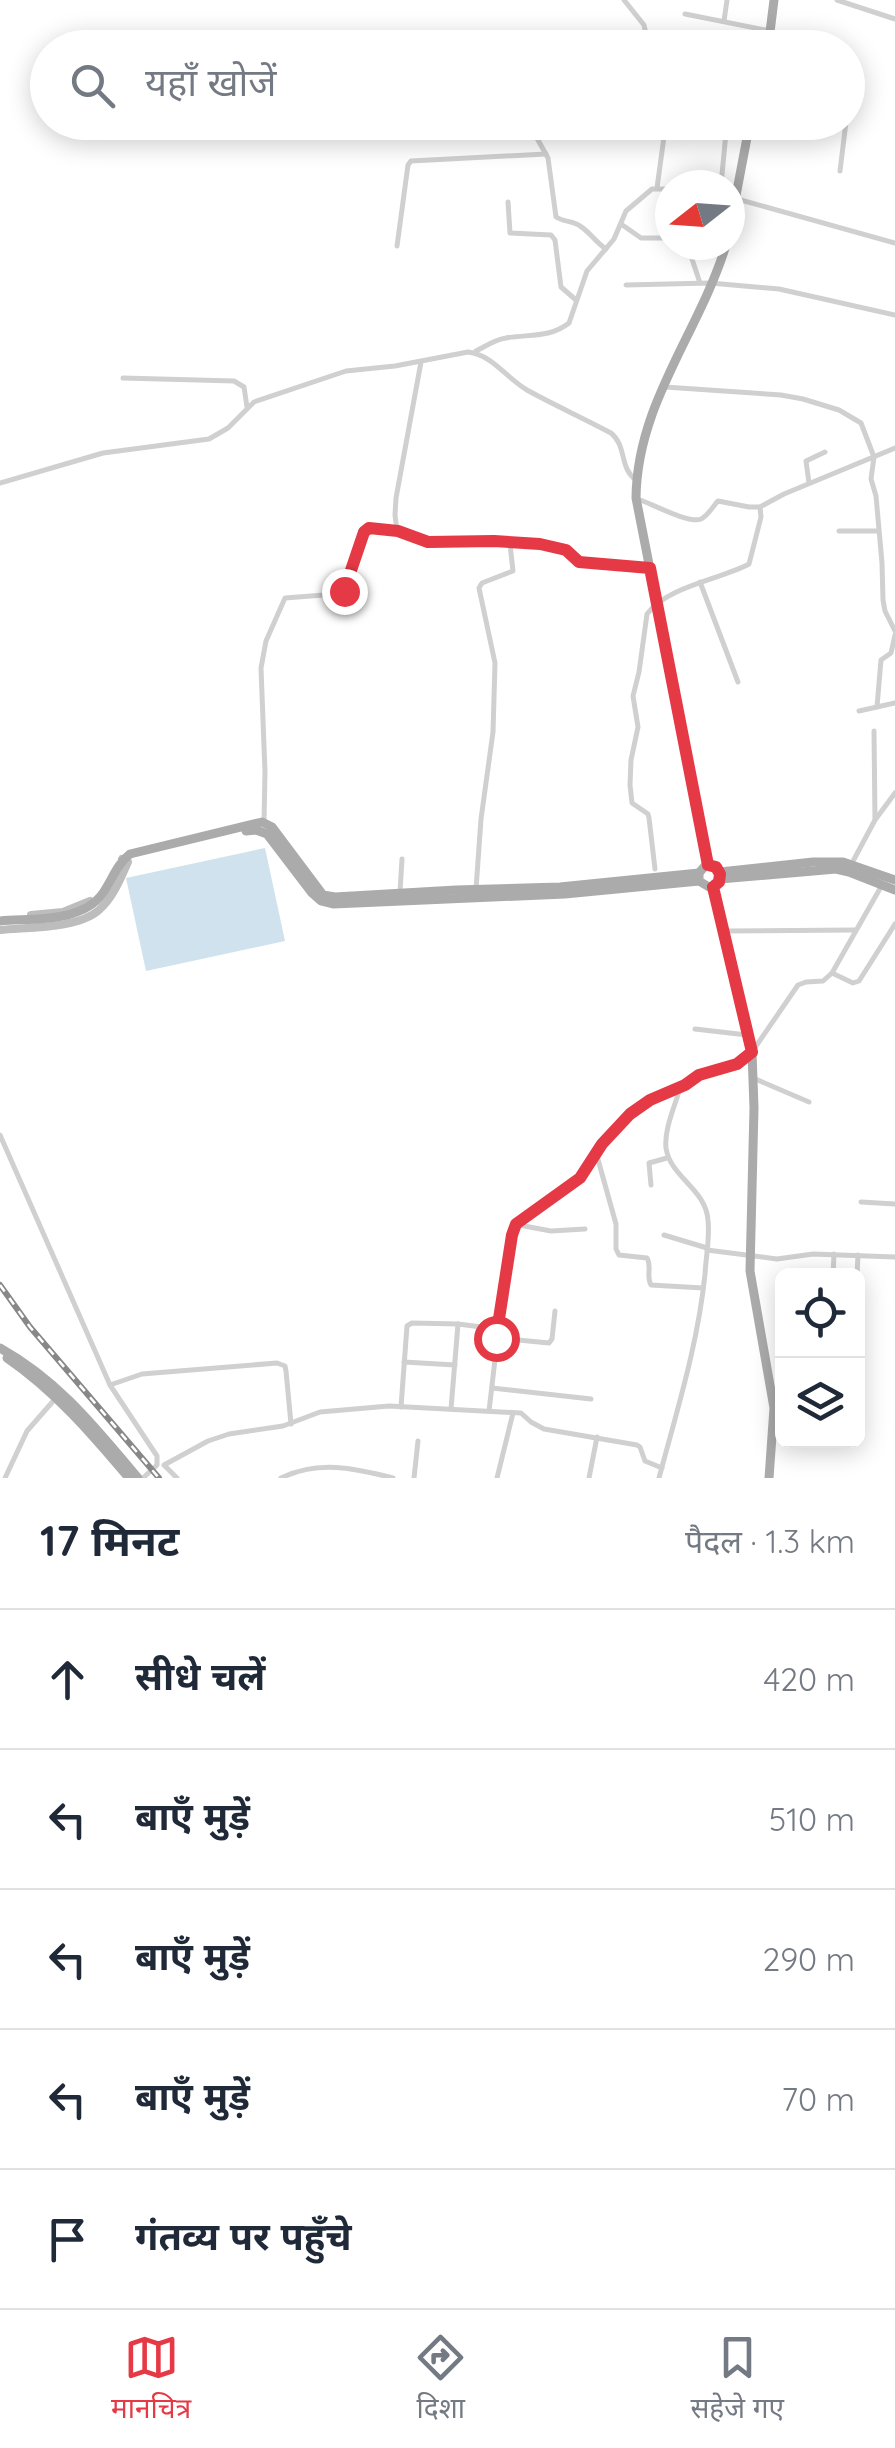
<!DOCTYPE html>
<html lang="hi">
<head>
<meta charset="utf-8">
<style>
	body { margin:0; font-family:Quicksand,"Noto Sans Devanagari",sans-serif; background:#f2f2f3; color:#1f2937 }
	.controls { position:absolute; right:30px; bottom:30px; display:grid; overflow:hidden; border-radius:15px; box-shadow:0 5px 25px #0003 }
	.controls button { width:90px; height:90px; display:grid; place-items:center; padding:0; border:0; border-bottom:2px solid #e0e1e3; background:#fff; color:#1f2937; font:50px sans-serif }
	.compass { position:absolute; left:655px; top:170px; width:90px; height:90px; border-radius:50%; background:#fff; box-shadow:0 5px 25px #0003; rotate:253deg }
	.stop { position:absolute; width:30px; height:30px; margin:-22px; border:8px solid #e63946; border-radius:50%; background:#fff }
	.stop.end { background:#e63946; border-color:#fff; box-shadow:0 2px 10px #0008 }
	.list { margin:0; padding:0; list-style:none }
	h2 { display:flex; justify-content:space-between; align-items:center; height:130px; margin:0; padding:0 40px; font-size:42px }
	h2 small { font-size:32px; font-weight:400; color:#747a83 }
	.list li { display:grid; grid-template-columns:65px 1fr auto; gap:30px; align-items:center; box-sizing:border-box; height:140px; padding:0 40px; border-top:2px solid #e0e1e3 }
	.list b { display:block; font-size:38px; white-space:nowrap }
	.list em { font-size:32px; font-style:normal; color:#747a83 }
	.icon { flex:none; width:55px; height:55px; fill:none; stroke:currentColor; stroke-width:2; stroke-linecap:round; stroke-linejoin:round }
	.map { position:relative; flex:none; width:895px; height:1478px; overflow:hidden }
	.search { position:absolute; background:#fff; box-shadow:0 5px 25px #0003; left:30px; right:30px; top:30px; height:110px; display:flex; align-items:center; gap:25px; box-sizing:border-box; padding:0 35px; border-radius:55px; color:#747a83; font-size:38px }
	.sheet { height:830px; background:#fff }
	nav { display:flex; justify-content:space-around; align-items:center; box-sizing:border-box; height:140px; border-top:2px solid #e0e1e3; background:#fff; font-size:28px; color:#747a83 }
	nav a { display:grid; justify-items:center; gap:5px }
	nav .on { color:#e63946 }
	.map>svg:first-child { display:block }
	.water { fill:#cfe2ee }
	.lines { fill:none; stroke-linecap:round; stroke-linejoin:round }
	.street { stroke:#d0d0d0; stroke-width:5 }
	.secondary { stroke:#bdbdbd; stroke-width:8 }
	.primary { stroke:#ababab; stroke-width:9 }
	.rail-casing { stroke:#888; stroke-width:6 }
	.rail { stroke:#fff; stroke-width:2.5; stroke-dasharray:8; stroke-linecap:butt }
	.route { stroke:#e63946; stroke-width:12 }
</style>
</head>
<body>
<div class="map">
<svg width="895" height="1478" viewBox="0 0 895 1478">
	<rect width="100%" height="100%" fill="#fff"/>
	<polygon class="water" points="265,848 285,941 146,971 126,878"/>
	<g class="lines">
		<g class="street">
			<polyline points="624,0 644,25 649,48"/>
			<polyline points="837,0 895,19"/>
			<polyline points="685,14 770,31"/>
			<polyline points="724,21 727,0"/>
			<polyline points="770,35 814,47"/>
			<polyline points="627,48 647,37"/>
			<polyline points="848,111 848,112"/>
			<path d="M528 122 548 158 556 217C564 222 573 221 580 226 590 232 595 242 606 249"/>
			<polyline points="840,171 846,122"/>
			<polyline points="721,185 727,122"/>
			<polyline points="657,188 666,122"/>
			<polyline points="730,197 895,243"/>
			<polyline points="508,202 510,233 551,235 555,240 561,287 576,300"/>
			<polyline points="621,224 641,238 670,238"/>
			<polyline points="693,245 692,259 700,283"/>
			<polyline points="397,246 408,165 411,161 546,154"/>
			<polyline points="626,285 710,283 779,289 895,315"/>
			<path d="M476 351C486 346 496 339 506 338 529 334 550 338 569 323L587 271 614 239 626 211 652 189H670"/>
			<polyline points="123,378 234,381 244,387 247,407"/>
			<polyline points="665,387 781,395 803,399 839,410 861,423 874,457 871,479 876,496 882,563 883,600 885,611 895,631"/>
			<path d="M0 483 103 453 209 439 228 428 254 402 346 371 395 366 468 352C493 355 506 378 527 390 554 405 583 418 611 433 627 446 619 468 636 480"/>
			<polyline points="809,483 806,461 825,452"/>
			<path d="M638 499C652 504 689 524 701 519 708 516 713 506 718 501L749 507H760L784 494 895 448"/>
			<polyline points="397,531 395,515 396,498 421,362"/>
			<polyline points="839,531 878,531"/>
			<polyline points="700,582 738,682"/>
			<polyline points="877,707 881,660 891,653 895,635"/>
			<polyline points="859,711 895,703"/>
			<polyline points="874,731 875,820"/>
			<polyline points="264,822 265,772 261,668 266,641 285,598 337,594 344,591 367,529 397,531 428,541 495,541 540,545 566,550 576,560 582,563 651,568"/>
			<polyline points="851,865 875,820 895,793"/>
			<path d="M655 869 649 818 648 814 632 803 630 785 631 760 638 727 633 696 639 672 647 614C668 586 719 580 749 564L761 517 760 507"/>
			<polyline points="476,889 481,819 493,732 495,663 479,588 482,583 513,571 510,544"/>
			<polyline points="400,892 402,859"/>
			<polyline points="723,931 854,930"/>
			<polyline points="832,973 853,983 859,981 895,924"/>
			<polyline points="695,1029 747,1035"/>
			<polyline points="753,1078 809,1102"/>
			<polyline points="0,1135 110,1385 157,1456 157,1465 143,1478"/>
			<path d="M597 1156 616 1224V1249L619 1255 647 1258C652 1266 646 1277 651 1285L703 1288"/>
			<polyline points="651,1185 649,1163 667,1158"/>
			<polyline points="861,1202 895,1204"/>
			<polyline points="519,1225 551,1231 585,1229"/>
			<polyline points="664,1235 707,1248"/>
			<polyline points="707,1250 777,1259 813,1254 895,1257"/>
			<polyline points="833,1276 834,1254"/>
			<polyline points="857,1276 858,1255"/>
			<polyline points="497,1338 549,1343 552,1339 555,1311"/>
			<polyline points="404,1362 455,1365"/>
			<polyline points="110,1385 142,1374 277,1363 285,1366 286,1371 291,1424"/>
			<polyline points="492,1388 591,1399"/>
			<polyline points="401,1407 407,1326 412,1323 458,1324 497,1329"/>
			<polyline points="451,1409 458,1324"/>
			<polyline points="489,1411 503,1291 512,1235 517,1224 579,1178 602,1143 630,1114 650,1100 685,1085 699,1075 737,1064 752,1052 798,985 806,982 823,981 832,973 882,885"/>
			<polyline points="164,1465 208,1441 229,1434 283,1426 320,1412 389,1406 521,1413 531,1422 544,1429 637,1445 640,1447 645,1461 662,1468"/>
			<polyline points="165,1466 177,1478"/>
			<polyline points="5,1478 27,1431 55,1399"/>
			<path d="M281 1478C318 1460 354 1468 393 1478"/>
			<polyline points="414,1478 418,1441"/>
			<polyline points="497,1478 513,1413"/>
			<polyline points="589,1478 597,1437"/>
			<path d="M659 1478C677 1410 698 1344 705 1274 706 1256 710 1238 708 1220 706 1189 670 1177 666 1148 664 1129 675 1106 680 1088"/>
		</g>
		<g class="secondary">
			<polyline points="31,915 63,912 90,901"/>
			<path d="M0 930C28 927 78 929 99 910 113 898 121 878 128 862L122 859"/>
		</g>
		<g class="primary">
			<polyline points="768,48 774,0"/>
			<polyline points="730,227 750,122"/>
			<polyline points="246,831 256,830 267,834 312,893 321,901 333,904 565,894 699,881"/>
			<path d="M708 865 636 498C637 403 699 333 726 245"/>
			<polyline points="720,872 813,862 843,862 895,880"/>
			<polyline points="720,879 719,870 712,865 705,866 699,873 699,881 709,887 716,885 720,879 836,869 849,872 895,890"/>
			<polyline points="713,887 752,1052 754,1108 750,1271 774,1408 769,1478"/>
			<path d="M0 921C33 918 82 923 103 893 112 880 117 864 130 854L262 822 272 827 323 895 335 897 456 890 560 887 699 873"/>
			<path d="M0 1348C59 1381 95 1427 138 1478"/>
			<path d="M7 1358C55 1391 91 1433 129 1478"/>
		</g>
		<g class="rail-casing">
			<polyline id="rail" points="0,1285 30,1327 159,1478"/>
		</g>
		<use href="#rail" class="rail"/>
	</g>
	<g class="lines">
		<polyline class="route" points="344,591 364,532 369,528 398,531 428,542 494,541 540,544 566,550 579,562 650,568 708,865 716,867 720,874 719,882 713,887 752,1052 737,1064 699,1075 685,1085 650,1100 630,1114 602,1144 580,1178 516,1224 512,1235 496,1338"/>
	</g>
</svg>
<div class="controls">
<button><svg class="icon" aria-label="locate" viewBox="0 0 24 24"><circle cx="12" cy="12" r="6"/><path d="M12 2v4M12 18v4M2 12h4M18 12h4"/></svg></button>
<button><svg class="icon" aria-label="layers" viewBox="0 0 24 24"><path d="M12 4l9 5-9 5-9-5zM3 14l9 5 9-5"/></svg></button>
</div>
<svg class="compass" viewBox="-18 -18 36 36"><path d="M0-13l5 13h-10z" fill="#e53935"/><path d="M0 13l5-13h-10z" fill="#747a83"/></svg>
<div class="stop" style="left:496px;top:1338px"></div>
<div class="stop end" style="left:344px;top:591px"></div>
<div class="search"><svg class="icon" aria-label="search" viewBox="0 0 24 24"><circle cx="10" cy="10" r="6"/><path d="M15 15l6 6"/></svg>यहाँ खोजें</div>
</div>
<section class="sheet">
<h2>17 मिनट<small>पैदल · 1.3 km</small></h2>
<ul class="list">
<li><svg class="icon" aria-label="ahead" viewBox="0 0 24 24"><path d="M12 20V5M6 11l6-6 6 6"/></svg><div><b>सीधे चलें</b></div><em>420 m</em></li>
<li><svg class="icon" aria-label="left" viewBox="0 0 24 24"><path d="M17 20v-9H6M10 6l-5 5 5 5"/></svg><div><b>बाएँ मुड़ें</b></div><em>510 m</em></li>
<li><svg class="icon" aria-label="left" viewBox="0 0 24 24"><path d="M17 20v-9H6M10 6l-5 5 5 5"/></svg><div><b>बाएँ मुड़ें</b></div><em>290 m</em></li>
<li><svg class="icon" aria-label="left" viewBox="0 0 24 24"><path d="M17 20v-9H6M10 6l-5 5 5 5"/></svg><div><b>बाएँ मुड़ें</b></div><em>70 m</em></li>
<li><svg class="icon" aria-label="arrive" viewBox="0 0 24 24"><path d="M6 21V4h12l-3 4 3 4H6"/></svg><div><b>गंतव्य पर पहुँचे</b></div></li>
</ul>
</section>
<nav>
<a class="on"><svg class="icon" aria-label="map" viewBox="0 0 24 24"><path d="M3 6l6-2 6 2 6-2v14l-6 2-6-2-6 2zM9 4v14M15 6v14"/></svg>मानचित्र</a>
<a><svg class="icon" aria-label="directions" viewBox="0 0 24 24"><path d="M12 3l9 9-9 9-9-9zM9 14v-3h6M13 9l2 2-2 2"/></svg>दिशा</a>
<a><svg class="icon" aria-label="saved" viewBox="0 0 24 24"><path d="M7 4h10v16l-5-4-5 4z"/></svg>सहेजे गए</a>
</nav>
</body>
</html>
